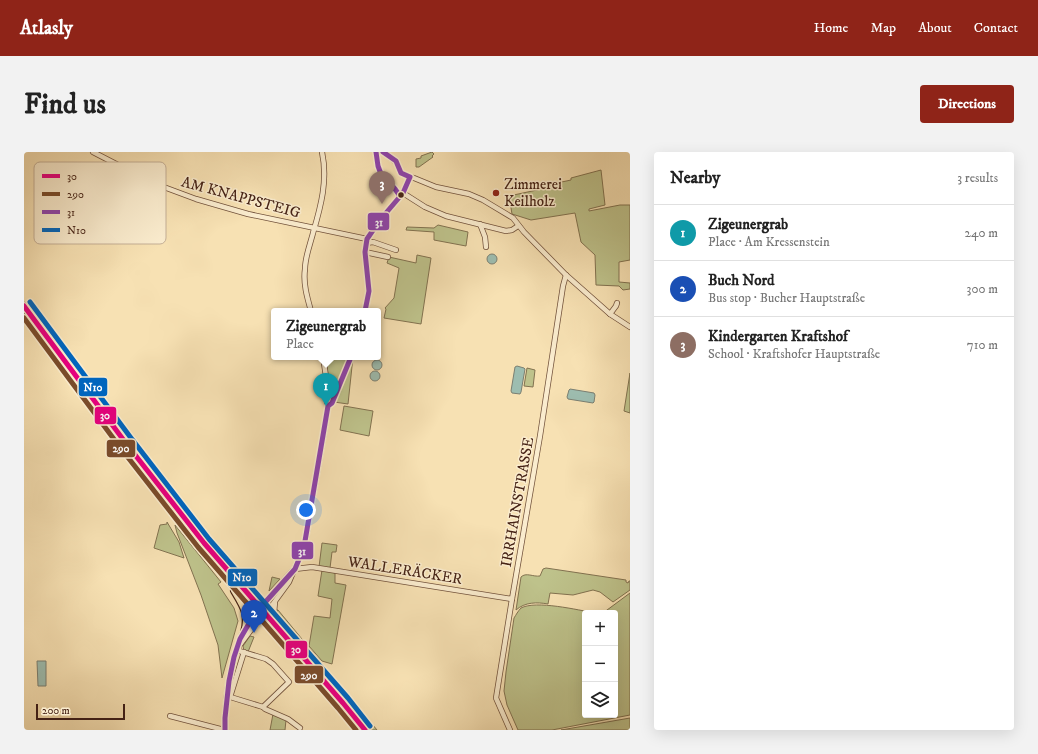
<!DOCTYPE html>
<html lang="en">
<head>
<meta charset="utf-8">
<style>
	body { margin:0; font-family:"IM FELL DW Pica",serif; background:#f2f2f2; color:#222 }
	.controls { position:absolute; right:12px; bottom:12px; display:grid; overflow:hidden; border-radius:4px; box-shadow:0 4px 16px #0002 }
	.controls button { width:36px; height:36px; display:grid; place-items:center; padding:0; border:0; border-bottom:1px solid #e0e0e0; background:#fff; color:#222; font:20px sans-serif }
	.scale { position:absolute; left:12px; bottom:10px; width:89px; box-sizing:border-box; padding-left:4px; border:2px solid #452215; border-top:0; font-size:11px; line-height:14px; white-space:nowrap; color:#452215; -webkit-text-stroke:3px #faecce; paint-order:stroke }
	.you { position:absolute; left:282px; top:358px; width:14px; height:14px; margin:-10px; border:3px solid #fff; border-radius:50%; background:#1a73e8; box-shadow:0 0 0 6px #1a73e833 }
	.badge { display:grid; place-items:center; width:26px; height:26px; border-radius:50%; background:#8f2418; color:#fff; font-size:13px; font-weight:700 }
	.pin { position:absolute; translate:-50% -33px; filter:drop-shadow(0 1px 2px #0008) }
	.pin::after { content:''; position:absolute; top:21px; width:14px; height:12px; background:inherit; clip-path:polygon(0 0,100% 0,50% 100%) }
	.popup { position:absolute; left:247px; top:156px; width:110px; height:52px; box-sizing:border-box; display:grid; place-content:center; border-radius:4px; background:#fff; filter:drop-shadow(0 1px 3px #0005); font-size:13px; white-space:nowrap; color:#767676 }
	.popup b { font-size:15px; color:#222 }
	.popup::after { content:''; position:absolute; left:50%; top:100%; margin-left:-8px; border:8px solid transparent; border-top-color:#fff }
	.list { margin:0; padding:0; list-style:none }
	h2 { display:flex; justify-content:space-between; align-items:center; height:52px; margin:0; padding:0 16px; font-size:17px }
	h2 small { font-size:13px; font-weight:400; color:#767676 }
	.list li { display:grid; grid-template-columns:26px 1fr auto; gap:12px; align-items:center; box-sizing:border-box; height:56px; padding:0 16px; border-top:1px solid #e0e0e0 }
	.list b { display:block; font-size:15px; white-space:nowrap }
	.list p { margin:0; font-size:13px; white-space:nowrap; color:#767676 }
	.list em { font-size:13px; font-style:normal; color:#767676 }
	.icon { flex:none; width:22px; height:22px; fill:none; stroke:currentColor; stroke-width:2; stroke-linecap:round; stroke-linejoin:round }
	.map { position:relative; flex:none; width:606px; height:578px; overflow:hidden; border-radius:4px }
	header { display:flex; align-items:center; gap:24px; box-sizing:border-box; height:56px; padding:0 20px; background:#8f2418; color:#fff }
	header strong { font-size:19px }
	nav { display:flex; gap:22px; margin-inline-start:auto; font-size:14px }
	.intro { display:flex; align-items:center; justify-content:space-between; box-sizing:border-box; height:96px; padding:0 24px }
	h1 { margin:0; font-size:28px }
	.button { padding:10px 18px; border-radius:4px; background:#8f2418; color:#fff; font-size:14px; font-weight:700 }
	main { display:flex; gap:24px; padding:0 24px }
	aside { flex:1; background:#fff; border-radius:4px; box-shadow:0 4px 16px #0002 }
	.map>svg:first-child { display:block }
	.green { fill:#bec28b; stroke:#827250 }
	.water { fill:#9dbdb0; stroke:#7a7f72 }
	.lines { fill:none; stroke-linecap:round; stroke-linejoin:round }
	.minor-casing { stroke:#72523c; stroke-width:6 }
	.major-casing { stroke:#452215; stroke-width:8 }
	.minor { stroke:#faecce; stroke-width:4.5 }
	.major { stroke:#f7e1b3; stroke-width:5.5 }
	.bus-1-casing { stroke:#faecce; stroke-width:8 }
	.bus-2-casing { stroke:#faecce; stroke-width:8 }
	.bus-3-casing { stroke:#faecce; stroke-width:8 }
	.bus-4-casing { stroke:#faecce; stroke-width:8 }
	.bus-1 { stroke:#e5007d; stroke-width:5 }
	.bus-2 { stroke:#7a4b2a; stroke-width:5 }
	.bus-3 { stroke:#8e44ad; stroke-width:5 }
	.bus-4 { stroke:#0065bd; stroke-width:5 }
	.poi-dot { fill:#8f2418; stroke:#faecce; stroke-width:1.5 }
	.bus-dot { fill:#452215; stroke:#faecce; stroke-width:1.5 }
	.labels { text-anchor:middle; stroke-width:3; stroke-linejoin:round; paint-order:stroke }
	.poi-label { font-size:15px; fill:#452215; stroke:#faecce; text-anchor:start }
	.street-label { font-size:15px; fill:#452215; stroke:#faecce }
	.key { fill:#faecce; stroke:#c4af96; stroke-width:1 }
	.key-label { font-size:11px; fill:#452215 }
	.line-badge { stroke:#faecce; stroke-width:1.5 }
	.badge-label { font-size:11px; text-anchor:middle; font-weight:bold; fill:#fff }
</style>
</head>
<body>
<header>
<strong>Atlasly</strong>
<nav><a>Home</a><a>Map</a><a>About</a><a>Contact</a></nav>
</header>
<div class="intro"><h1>Find us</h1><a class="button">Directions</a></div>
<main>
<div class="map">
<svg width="606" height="578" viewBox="0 0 606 578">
	<rect width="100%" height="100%" fill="#f7e1b3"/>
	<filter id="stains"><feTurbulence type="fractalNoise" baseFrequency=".005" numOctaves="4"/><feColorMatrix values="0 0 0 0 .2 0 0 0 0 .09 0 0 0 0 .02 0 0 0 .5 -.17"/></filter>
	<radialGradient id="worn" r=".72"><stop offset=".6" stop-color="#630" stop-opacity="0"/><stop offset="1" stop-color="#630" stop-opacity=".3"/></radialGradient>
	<g class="green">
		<polygon points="408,0 410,2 408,4 409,5 395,15 392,15 392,7 397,6 397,4"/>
		<polygon points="577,18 581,53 565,57 565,59 596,53 606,53 606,108 595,110 595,130 606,131 606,137 599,138 595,134 572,133 571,103 557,90 551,61 507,68 488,62 485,44 513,38 533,31 547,28 547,26"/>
		<polygon points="414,73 444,80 442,94 410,88 410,80 382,78 383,75 410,76"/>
		<polygon points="393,103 407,106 397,172 360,166 362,157 361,156 370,146 375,116 363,111 365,105 392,111"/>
		<polygon points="6,166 230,451 229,453 184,403 104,302 4,168"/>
		<polygon points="301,205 326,205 306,250 305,249 305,230"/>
		<polygon points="329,205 324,252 310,250"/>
		<polygon points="503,216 511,218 509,235 500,234"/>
		<polygon points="606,221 606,261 600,259"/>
		<polygon points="320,254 349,259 345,284 316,278"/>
		<polygon points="143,370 155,390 160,406 130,396 136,373 143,372"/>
		<polygon points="151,373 197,430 194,432 210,456 214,469 198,526 194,493 177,443 153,381"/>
		<polygon points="298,391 313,393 312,400 308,400 306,416 295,415"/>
		<path d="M522 416 602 428V430L604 431 605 429H606V438L589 450 576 440 569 438 549 443 526 441 524 452C513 450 501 450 492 458L497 425C502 420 509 425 516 424L519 417Z"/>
		<polygon points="298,418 311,421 311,431 322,433 308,512 298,509 285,494 290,464 306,466 308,447 294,444"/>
		<polygon points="248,425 256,427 245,439"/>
		<path d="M606 441V563L528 578H494L483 553 480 539 482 520 490 466C492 463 494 459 497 456 512 448 554 458 571 461H561V563H591V461H579Z"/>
		<path d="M253 458H254L353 578H343L308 536C305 530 300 522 294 520L254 471 251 462H253Z"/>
		<polygon points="226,484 230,485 224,500 220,499 219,494"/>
		<polygon points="249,562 262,568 261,578 246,578"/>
		<polygon points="606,566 606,578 537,578"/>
	</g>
	<g class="water">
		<circle cx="468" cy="107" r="5"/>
		<circle cx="353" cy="213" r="5"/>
		<polygon points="493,214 500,216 501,217 497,240 496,242 488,241 487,239 491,215"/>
		<circle cx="351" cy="224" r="5"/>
		<polygon points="546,237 570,241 571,243 570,250 569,251 544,247 543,245 545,238"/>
		<polygon points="13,509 22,509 22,534 14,534"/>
	</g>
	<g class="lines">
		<g class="minor-casing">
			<g id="minor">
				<polyline points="69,0 129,31 172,47 224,62 343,87"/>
				<polyline points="359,0 373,11 376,19 378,22 390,26 412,35 445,42 459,48 489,66 500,80 542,123 586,162 606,175"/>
				<polyline points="379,41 401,55 422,64 482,79 488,78 494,74"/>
				<polyline points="456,72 461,85 462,95"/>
				<polyline points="342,91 349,90 372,98"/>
				<polyline points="341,100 364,105"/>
				<path d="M287 159C283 145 279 131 281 117 281 105 286 93 289 81 297 54 304 28 298 0"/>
				<polyline points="341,159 345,139 341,100 343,87 356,68 379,41 386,25"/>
				<polyline points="586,162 592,154 593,151"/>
				<polyline points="304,254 308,251 327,205"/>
				<polyline points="271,417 288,415 488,447"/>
				<polyline points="251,450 250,461 254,475"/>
				<polyline points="212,498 233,470 246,456 265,430 281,392 303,262 303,231 299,205"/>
				<polyline points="212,498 242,507 249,512 265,530 239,555"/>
				<polyline points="203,544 239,555 241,557 264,567 276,576"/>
				<polyline points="206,545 220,500"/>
				<polyline points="146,564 200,578"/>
				<path d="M201 578C201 551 204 524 212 499 214 494 215 489 217 484 229 462 251 438 268 419"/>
				<polyline points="486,578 472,546 488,447 516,284 539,134 542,123"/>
			</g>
		</g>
		<g class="major-casing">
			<g id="major">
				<polyline points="0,154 101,290 180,391 319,551 341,578"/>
				<polyline points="0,165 85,279 175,394 334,578"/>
				<path d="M210 439C219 454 225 462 220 480"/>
			</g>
		</g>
		<use href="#minor" class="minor"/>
		<use href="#major" class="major"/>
		<g class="bus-1-casing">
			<polyline id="bus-1" points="0,154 101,290 180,391 319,551 341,578"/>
		</g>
		<g class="bus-2-casing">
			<polyline id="bus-2" points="0,166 95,294 174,395 314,556 332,578"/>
		</g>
		<g class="bus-3-casing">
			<g id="bus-3">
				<polyline points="352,0 354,14 357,22 371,37 376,44"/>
				<polyline points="341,159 345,139 341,100 343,87 356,68 379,41 386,25 377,21 372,9 359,0"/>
				<polyline points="201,578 201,566 205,529 210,505 216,487 227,468 236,456 271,417 280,395 304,254 308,251 327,205"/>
			</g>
		</g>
		<g class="bus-4-casing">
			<polyline id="bus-4" points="6,150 107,286 185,387 324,546 346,574"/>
		</g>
		<use href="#bus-1" class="bus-1"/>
		<use href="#bus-2" class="bus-2"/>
		<use href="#bus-3" class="bus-3"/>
		<use href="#bus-4" class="bus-4"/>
	</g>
	<circle class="poi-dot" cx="472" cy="41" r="4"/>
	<circle class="bus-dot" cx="377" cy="43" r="3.5"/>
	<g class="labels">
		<g class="poi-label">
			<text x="480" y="37">Zimmerei<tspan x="480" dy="17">Keilholz</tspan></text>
		</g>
		<g class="street-label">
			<text transform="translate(217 45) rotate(15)" y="5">AM KNAPPSTEIG</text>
			<text transform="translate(493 350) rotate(-80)" y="5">IRRHAINSTRASSE</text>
			<text transform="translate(381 418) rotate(9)" y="5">WALLERÄCKER</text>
		</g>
	</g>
	<rect x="10" y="10" width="132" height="82" rx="6" class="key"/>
	<rect x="18" y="22" width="18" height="4" fill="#e5007d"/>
	<rect x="18" y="40" width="18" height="4" fill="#7a4b2a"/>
	<rect x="18" y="58" width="18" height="4" fill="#8e44ad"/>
	<rect x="18" y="76" width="18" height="4" fill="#0065bd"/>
	<g class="key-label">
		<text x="43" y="28">30</text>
		<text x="43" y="46">290</text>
		<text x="43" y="64">31</text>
		<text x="43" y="82">N10</text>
	</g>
	<g class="line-badge">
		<rect x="343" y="60" width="23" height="19" rx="4" fill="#8e44ad"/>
		<rect x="54" y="225" width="30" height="20" rx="4" fill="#0065bd"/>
		<rect x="70" y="254" width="23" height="19" rx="4" fill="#e5007d"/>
		<rect x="82" y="287" width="30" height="19" rx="4" fill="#7a4b2a"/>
		<rect x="267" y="389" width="23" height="19" rx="4" fill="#8e44ad"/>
		<rect x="203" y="416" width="31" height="19" rx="4" fill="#0065bd"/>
		<rect x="261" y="488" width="23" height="19" rx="4" fill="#e5007d"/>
		<rect x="270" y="513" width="30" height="19" rx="4" fill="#7a4b2a"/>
	</g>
	<g class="badge-label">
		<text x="355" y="74">31</text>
		<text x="69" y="239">N10</text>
		<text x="81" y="267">30</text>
		<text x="97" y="300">290</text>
		<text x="278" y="403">31</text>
		<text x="218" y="429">N10</text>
		<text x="272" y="501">30</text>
		<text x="285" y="527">290</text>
	</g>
	<rect width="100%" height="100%" filter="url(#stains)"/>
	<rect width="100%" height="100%" fill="url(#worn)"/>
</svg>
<div class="controls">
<button>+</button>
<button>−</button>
<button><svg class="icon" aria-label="layers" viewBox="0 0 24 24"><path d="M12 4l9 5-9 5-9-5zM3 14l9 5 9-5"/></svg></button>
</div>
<div class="scale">200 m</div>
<div class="you"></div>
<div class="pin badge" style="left:302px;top:254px;background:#0f9aa8">1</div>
<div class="popup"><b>Zigeunergrab</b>Place</div>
<div class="pin badge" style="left:230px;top:481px;background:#1a4fb4">2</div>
<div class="pin badge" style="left:358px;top:52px;background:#8d6e63">3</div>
</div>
<aside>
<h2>Nearby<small>3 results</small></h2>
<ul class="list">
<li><span class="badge" style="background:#0f9aa8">1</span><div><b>Zigeunergrab</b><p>Place · Am Kressenstein</p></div><em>240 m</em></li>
<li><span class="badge" style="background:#1a4fb4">2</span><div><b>Buch Nord</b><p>Bus stop · Bucher Hauptstraße</p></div><em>300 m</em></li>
<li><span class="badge" style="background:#8d6e63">3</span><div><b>Kindergarten Kraftshof</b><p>School · Kraftshofer Hauptstraße</p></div><em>710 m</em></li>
</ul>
</aside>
</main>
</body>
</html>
